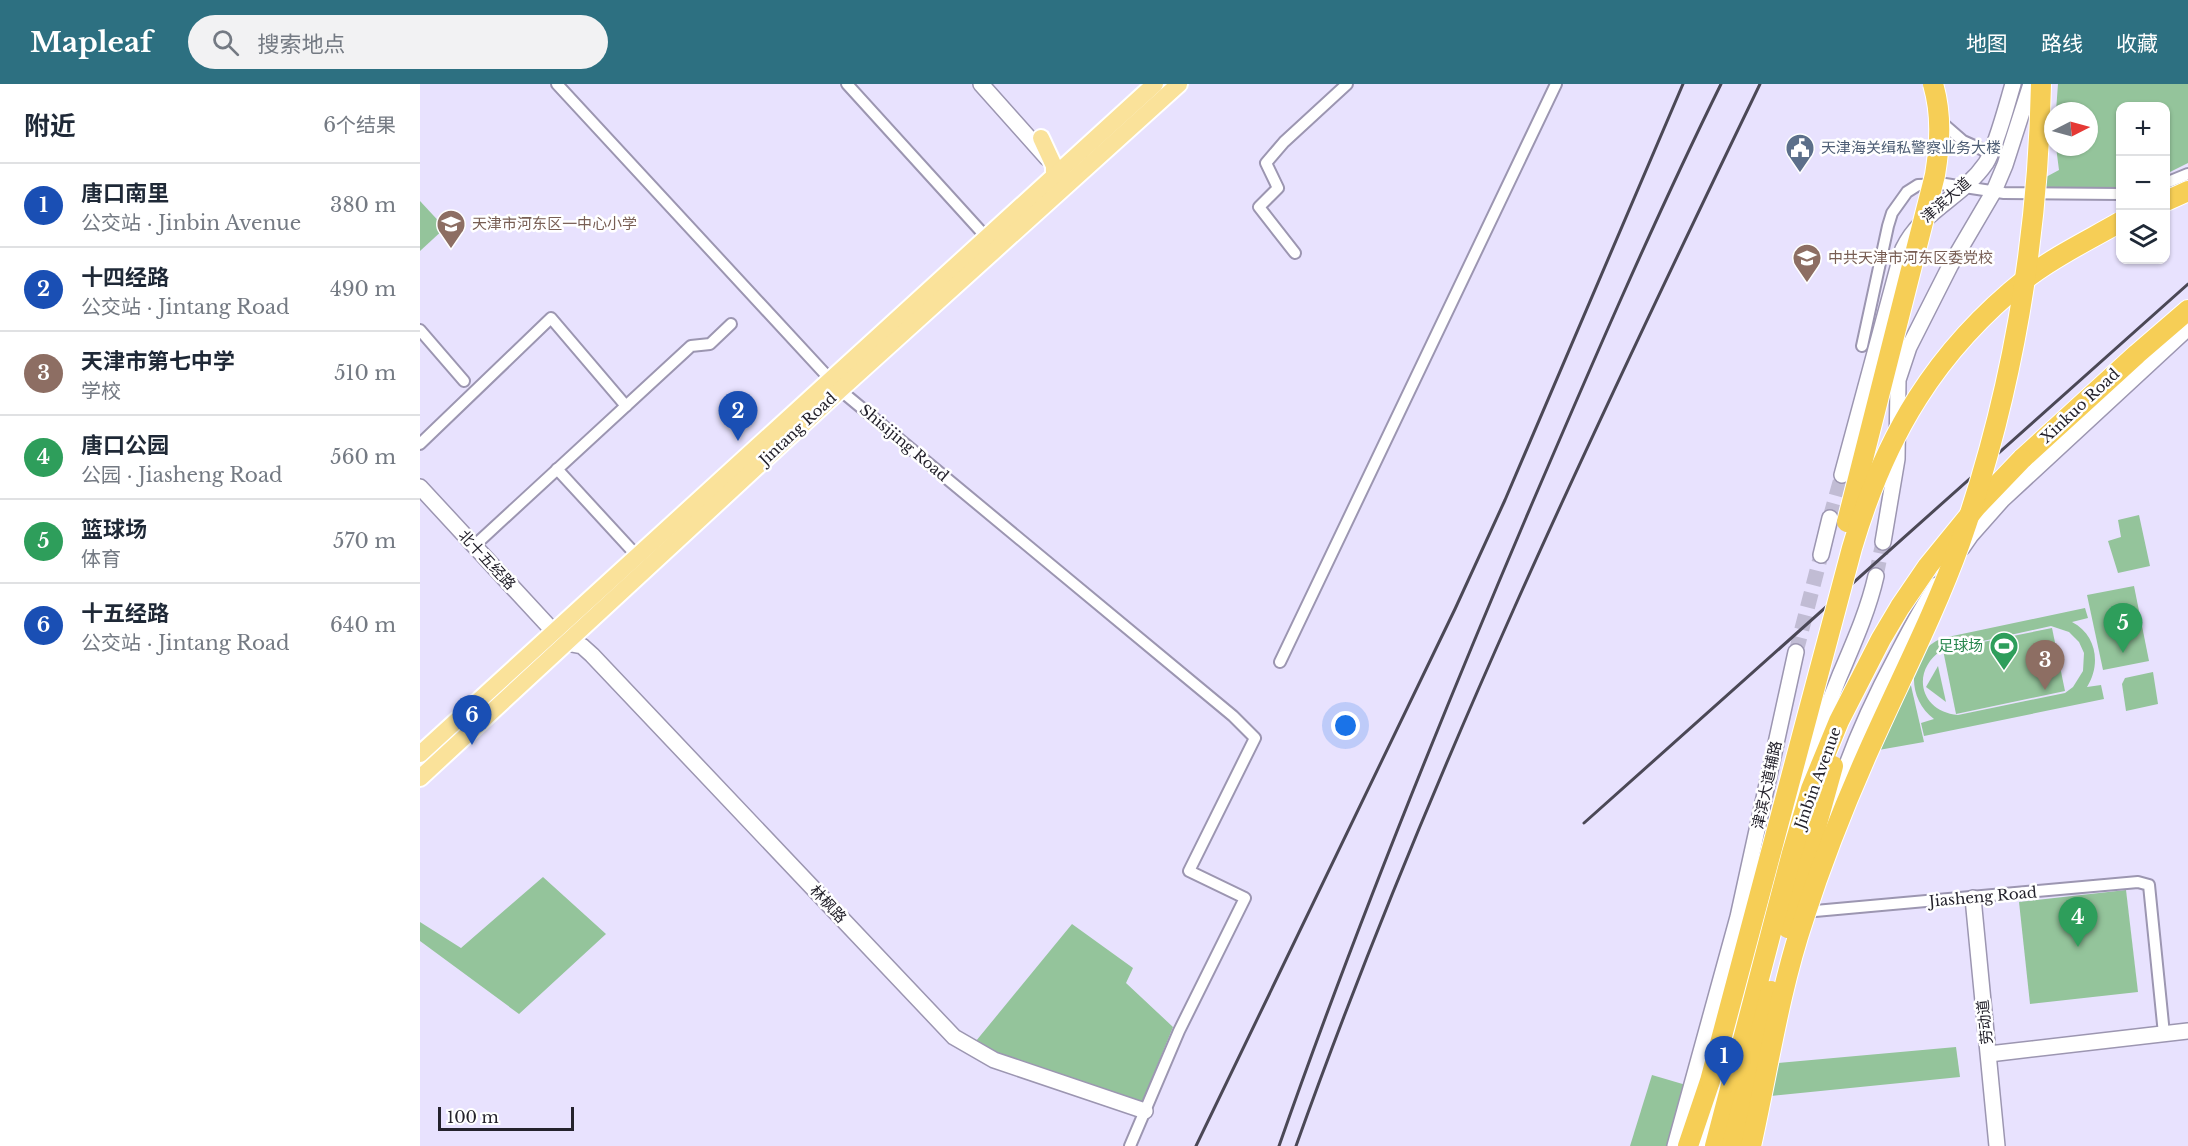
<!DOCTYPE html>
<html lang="zh">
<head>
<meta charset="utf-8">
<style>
	body { margin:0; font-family:"Libre Baskerville","Noto Sans SC",serif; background:#f2f2f3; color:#1f2937 }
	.controls { position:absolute; right:18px; top:18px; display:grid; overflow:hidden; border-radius:12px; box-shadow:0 2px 4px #0004 }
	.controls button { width:54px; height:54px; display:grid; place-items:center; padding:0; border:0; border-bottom:2px solid #e0e1e3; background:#fff; color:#1f2937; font:30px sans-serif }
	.compass { position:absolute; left:1624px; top:18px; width:54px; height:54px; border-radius:50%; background:#fff; box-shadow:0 2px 4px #0004; rotate:84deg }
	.scale { position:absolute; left:18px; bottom:15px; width:136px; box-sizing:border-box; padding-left:6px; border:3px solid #24222c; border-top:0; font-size:16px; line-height:21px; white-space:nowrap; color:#24222c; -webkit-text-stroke:4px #fff; paint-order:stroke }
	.you { position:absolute; left:926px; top:642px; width:21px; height:21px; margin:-15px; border:4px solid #fff; border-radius:50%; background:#1a73e8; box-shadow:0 0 0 9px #1a73e833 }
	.badge { display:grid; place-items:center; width:39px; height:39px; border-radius:50%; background:#2d7081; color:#fff; font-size:20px; font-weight:700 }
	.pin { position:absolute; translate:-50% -50px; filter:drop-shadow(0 2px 3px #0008) }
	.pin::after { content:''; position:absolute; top:32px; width:21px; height:18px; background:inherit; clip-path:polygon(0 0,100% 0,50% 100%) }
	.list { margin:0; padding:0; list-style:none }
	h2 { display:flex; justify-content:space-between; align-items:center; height:78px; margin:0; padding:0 24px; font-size:26px }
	h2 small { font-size:20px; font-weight:400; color:#747a83 }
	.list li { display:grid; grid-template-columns:39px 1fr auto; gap:18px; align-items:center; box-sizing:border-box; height:84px; padding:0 24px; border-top:2px solid #e0e1e3 }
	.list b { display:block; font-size:22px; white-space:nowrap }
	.list p { margin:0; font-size:20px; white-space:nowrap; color:#747a83 }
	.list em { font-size:20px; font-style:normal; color:#747a83 }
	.icon { flex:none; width:33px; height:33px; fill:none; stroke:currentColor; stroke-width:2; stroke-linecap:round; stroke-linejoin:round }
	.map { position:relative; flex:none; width:1768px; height:1062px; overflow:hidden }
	header { display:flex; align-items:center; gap:36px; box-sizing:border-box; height:84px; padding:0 30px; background:#2d7081; color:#fff }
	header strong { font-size:28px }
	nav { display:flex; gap:33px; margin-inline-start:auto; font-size:21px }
	.search { width:420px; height:54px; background:#f2f2f3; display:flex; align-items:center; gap:15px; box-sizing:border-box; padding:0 21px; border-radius:33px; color:#747a83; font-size:22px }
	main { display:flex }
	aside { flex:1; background:#fff }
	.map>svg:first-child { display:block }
	.green { fill:#94c49b; fill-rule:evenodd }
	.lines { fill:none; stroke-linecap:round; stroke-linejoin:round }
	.secondary-tunnel { stroke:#c1bcd4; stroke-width:15; stroke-dasharray:15 8; stroke-linecap:butt }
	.street-casing { stroke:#9c96b1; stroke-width:14 }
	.secondary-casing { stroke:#9c96b1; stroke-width:18 }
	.primary-casing { stroke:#fff; stroke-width:20 }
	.highway-casing { stroke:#fff; stroke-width:22 }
	.street { stroke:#fff; stroke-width:10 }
	.secondary { stroke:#fff; stroke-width:15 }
	.primary { stroke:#fae29a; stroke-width:16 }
	.highway { stroke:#f6ce56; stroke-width:20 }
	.rail { stroke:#4b4856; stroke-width:3 }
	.highway-bridge-casing { stroke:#fff; stroke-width:22; stroke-linecap:butt }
	.highway-bridge { stroke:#f6ce56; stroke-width:20 }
	.labels { text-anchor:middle; stroke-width:5; stroke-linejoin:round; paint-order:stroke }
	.service-label { font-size:15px; fill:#4e5e75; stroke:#fff; text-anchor:start }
	.street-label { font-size:15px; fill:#24222c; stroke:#fff }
	.education-label { font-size:15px; fill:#785e54; stroke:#fff; text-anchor:start }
	.leisure-label { font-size:15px; fill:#27864d; stroke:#fff; text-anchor:end }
</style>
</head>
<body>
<header>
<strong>Mapleaf</strong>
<div class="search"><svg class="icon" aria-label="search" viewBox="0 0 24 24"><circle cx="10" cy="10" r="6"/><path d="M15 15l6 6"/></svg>搜索地点</div>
<nav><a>地图</a><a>路线</a><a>收藏</a></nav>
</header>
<main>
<aside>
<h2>附近<small>6个结果</small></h2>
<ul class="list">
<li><span class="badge" style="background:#1a4fb4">1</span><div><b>唐口南里</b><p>公交站 · Jinbin Avenue</p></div><em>380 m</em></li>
<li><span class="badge" style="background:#1a4fb4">2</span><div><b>十四经路</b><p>公交站 · Jintang Road</p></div><em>490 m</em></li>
<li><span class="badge" style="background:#8d6e63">3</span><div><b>天津市第七中学</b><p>学校</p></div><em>510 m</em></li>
<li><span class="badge" style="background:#2e9e5b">4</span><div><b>唐口公园</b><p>公园 · Jiasheng Road</p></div><em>560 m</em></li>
<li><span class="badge" style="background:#2e9e5b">5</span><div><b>篮球场</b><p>体育</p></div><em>570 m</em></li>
<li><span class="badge" style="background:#1a4fb4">6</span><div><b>十五经路</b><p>公交站 · Jintang Road</p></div><em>640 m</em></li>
</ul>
</aside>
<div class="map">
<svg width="1768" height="1062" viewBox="0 0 1768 1062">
	<rect width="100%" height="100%" fill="#e8e2fe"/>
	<g class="green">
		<polygon points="1638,0 1768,0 1768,79 1746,90 1746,22 1700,22 1700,103 1625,103 1626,93 1639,86 1636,63 1669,63 1669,27 1636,27"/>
		<polygon points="0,117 25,144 0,167"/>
		<polygon points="1719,431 1730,482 1698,489 1688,457 1701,453 1698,436"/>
		<polygon points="1714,502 1729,577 1683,586 1667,511"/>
		<path d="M1665 524 1668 534 1652 538C1677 551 1681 581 1667 603L1681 601 1684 615 1504 652 1501 639 1514 635C1485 613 1487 567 1523 554ZM1631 542 1649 548 1659 558 1664 569 1663 587 1653 603 1645 609 1538 631C1500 628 1490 587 1522 566Z"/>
		<polygon points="1632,544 1645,607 1536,630 1523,566"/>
		<polygon points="1518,582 1526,618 1506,603"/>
		<polygon points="1733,588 1738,620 1706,627 1702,600 1705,594"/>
		<polygon points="1489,593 1504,658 1453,667"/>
		<polygon points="123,793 186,850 99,930 0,857 0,838 41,864"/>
		<polygon points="1706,806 1718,908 1610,920 1599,818"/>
		<polygon points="652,840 713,884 706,899 753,943 722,1019 579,972 556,957"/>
		<polygon points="1536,963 1540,993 1351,1012 1357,979"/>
		<polygon points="1232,991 1266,1001 1247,1062 1210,1062"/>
	</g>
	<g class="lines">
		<g class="secondary-tunnel">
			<polyline points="1410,434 1422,391"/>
			<polyline points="1456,492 1463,458"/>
			<polyline points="1376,568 1401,471"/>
		</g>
		<g class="street-casing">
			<g id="street">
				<polyline points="137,0 420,306 813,632 835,654 769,787 825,814 759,947 710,1062"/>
				<polyline points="427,0 567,154"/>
				<polyline points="1520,37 1543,57 1570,69"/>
				<polyline points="1746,99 1768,90"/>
				<polyline points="875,169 839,123 858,104 846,79 864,58 927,0"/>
				<polyline points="0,246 44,297"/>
				<polyline points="1442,262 1468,142 1472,129 1487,108 1498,101 1525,100 1584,109 1700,110"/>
				<polyline points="0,360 131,234 206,322"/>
				<polyline points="137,385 218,473"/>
				<polyline points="54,462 271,262 290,260 311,240"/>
				<polyline points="860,578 1136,0"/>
				<polyline points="1384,828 1718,798 1729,801 1744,950"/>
			</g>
		</g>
		<g class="secondary-casing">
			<g id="secondary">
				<polyline points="561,0 627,74"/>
				<path d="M1422 391 1483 165C1502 126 1542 114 1566 79 1576 63 1587 20 1593 0"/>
				<polyline points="0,403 134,548 146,559 162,562 172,571 534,953 574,976 725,1027"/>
				<polyline points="1463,458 1477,375 1478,296 1489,263 1530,182 1574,107 1585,81 1611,0"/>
				<polyline points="1542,464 1551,451 1582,416 1768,244"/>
				<polyline points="1401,471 1410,434"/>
				<path d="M1371 729C1385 682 1402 636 1420 591 1434 558 1448 527 1456 492"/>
				<path d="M1403 760C1418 693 1444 633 1476 573 1489 548 1501 524 1517 501"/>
				<polyline points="1553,814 1577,1062"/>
				<polyline points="1569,970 1768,947"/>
				<polyline points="1255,1062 1318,833 1376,568"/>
				<polyline points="1281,1062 1297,1004"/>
			</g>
		</g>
		<g class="primary-casing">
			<g id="primary">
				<polyline points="621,54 634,82 634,100"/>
				<polyline points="0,670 735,0"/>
				<polyline points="0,694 420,306 759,0"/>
			</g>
		</g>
		<g class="highway-casing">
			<g id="highway">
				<polyline points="1746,117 1768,107"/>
				<polyline points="1602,375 1717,270 1768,226"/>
				<polyline points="1268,1062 1290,997"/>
			</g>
		</g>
		<use href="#street" class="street"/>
		<use href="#secondary" class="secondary"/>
		<use href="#primary" class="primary"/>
		<use href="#highway" class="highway"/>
		<g class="rail">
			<polyline points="1164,739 1768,200"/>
			<polyline points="776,1062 1035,525 1085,416 1263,0"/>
			<path d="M859 1062C935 845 1021 633 1111 422 1172 280 1233 138 1301 0"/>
			<path d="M876 1062C1006 698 1172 348 1340 0"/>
		</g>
		<g class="highway-bridge-casing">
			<g id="highway-bridge">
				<path d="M1427 438 1515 91C1520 60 1522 31 1513 0"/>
				<polyline points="1368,844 1413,682"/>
				<path d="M1290 997 1432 464C1465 352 1515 267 1607 194 1635 172 1669 156 1700 138"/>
				<polyline points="1295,1062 1372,769 1391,705 1419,637 1461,555 1480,523 1508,482 1557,422 1602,375"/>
				<polyline points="1312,1062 1351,907"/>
				<path d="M1331 1062C1348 986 1359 908 1384 834 1402 778 1424 722 1448 668 1479 598 1514 531 1540 459 1592 311 1618 157 1621 0"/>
			</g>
		</g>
		<use href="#highway-bridge" class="highway-bridge"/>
	</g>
	<defs>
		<g id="civic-pin" transform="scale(1.5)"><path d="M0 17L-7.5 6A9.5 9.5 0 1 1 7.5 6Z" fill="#5c6f8a" stroke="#fff"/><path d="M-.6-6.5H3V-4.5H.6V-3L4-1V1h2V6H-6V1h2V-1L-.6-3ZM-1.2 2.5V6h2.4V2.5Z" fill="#fff"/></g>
		<g id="school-pin" transform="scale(1.5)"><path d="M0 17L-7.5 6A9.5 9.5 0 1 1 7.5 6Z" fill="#8d6e63" stroke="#fff"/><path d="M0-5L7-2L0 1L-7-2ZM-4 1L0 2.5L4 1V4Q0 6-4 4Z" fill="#fff"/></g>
		<g id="stadium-pin" transform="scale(1.5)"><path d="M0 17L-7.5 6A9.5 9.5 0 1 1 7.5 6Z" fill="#2e9e5b" stroke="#fff"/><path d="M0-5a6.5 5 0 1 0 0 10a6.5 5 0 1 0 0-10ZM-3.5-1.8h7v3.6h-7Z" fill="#fff"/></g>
	</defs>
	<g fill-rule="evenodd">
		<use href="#civic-pin" x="1380" y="64"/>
		<use href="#school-pin" x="31" y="140"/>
		<use href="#school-pin" x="1387" y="174"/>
		<use href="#stadium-pin" x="1584" y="562"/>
	</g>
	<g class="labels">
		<g class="service-label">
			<text x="1401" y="69">天津海关缉私警察业务大楼</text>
		</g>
		<g class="street-label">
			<text transform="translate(1526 116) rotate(-41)" y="5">津滨大道</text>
			<text transform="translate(1660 322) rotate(-43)" y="5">Xinkuo Road</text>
			<text transform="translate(378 345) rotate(-43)" y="5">Jintang Road</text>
			<text transform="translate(484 359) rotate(40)" y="5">Shisijing Road</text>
			<text transform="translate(67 476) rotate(47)" y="5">北十五经路</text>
			<text transform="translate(1398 694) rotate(-70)" y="5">Jinbin Avenue</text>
			<text transform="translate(1347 701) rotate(-78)" y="5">津滨大道辅路</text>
			<text transform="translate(1563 813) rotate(-5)" y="5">Jiasheng Road</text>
			<text transform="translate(408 820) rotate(47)" y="5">林枫路</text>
			<text transform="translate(1565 938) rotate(-96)" y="5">劳动道</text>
		</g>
		<g class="education-label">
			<text x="52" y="145">天津市河东区一中心小学</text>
			<text x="1408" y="179">中共天津市河东区委党校</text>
		</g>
		<g class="leisure-label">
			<text x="1563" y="567">足球场</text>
		</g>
	</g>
</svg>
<div class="controls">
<button>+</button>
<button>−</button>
<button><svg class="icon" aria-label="layers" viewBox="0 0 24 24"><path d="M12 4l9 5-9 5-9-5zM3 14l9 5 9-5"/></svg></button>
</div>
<svg class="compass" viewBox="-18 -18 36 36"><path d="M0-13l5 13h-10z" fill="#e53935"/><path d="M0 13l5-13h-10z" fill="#747a83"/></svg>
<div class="scale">100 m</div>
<div class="you"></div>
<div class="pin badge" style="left:1304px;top:1002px;background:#1a4fb4">1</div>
<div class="pin badge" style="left:318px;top:357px;background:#1a4fb4">2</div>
<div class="pin badge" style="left:1625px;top:606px;background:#8d6e63">3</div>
<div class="pin badge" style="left:1658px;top:863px;background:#2e9e5b">4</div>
<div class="pin badge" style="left:1703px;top:569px;background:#2e9e5b">5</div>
<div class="pin badge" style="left:52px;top:661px;background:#1a4fb4">6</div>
</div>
</main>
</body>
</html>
